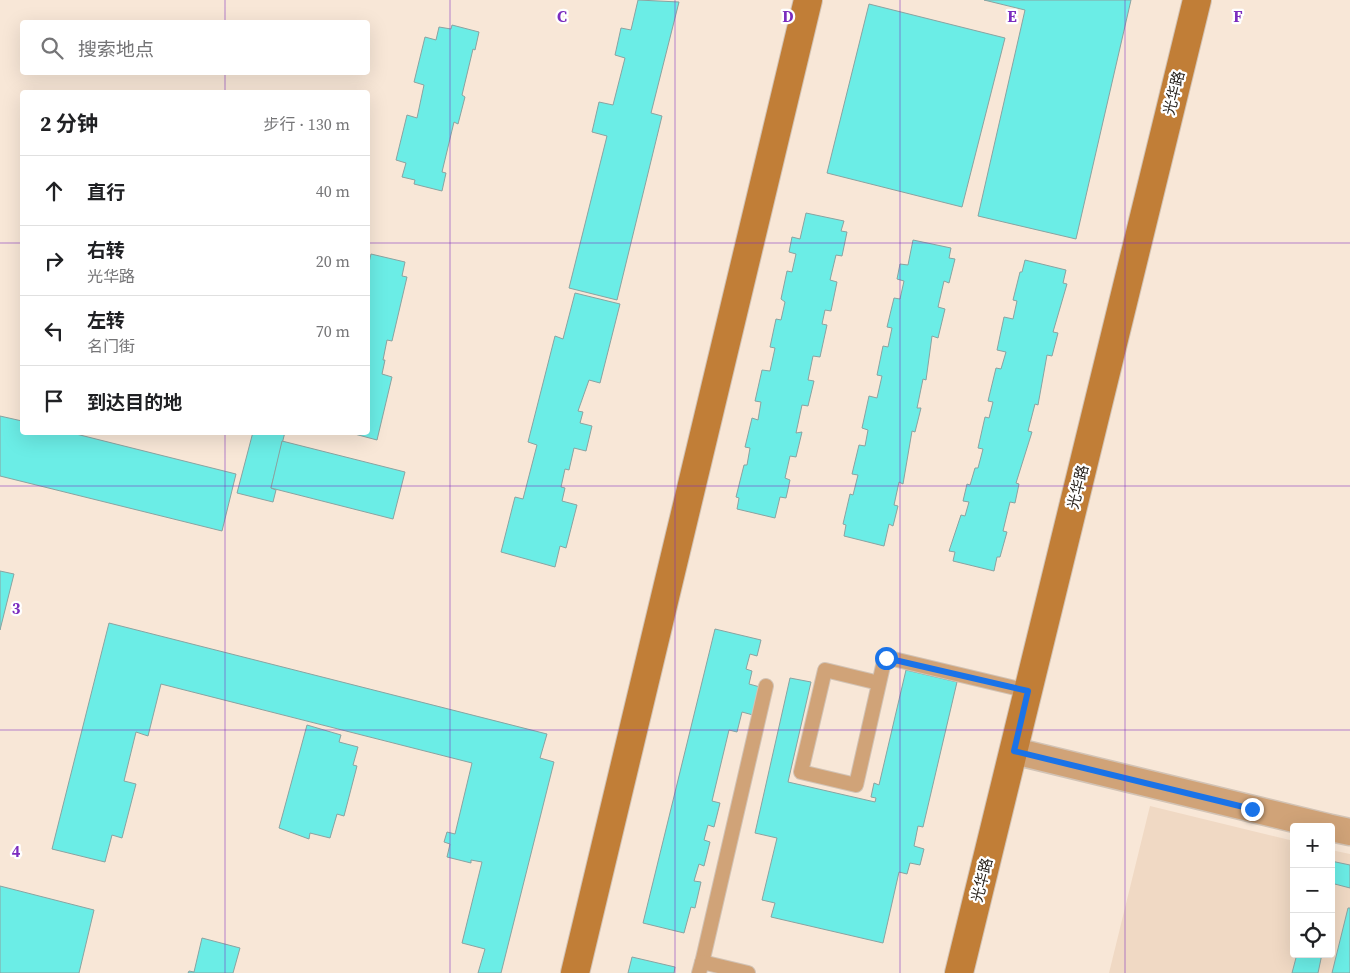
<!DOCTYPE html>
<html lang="zh">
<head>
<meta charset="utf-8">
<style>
	body { margin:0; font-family:"Source Serif 4","Noto Sans SC",serif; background:#f2f2f2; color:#202124 }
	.controls { position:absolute; right:15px; bottom:15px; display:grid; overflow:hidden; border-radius:5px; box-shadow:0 5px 20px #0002 }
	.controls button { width:45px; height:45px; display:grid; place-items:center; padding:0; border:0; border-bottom:1px solid #e0e0e0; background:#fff; color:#202124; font:25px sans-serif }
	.stop { position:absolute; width:15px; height:15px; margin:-11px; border:4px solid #1a73e8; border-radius:50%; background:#fff }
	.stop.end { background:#1a73e8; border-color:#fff; box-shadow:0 1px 5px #0008 }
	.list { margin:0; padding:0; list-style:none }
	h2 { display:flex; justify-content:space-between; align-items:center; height:65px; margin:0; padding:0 20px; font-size:21px }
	h2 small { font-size:16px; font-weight:400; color:#757577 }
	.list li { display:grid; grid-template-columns:32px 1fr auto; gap:15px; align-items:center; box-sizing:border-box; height:70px; padding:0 20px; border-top:1px solid #e0e0e0 }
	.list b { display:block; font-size:19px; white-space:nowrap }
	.list p { margin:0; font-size:16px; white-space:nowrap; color:#757577 }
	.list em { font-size:16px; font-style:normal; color:#757577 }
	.icon { flex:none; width:28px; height:28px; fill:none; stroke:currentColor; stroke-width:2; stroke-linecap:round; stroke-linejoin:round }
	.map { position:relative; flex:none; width:1350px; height:973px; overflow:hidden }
	.search { position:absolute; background:#fff; box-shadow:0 5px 20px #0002; left:20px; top:20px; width:350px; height:55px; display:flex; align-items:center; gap:12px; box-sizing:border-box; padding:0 18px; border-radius:5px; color:#757577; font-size:19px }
	.panel { position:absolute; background:#fff; box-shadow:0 5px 20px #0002; left:20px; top:90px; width:350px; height:345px; border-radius:5px }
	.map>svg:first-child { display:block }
	.built { fill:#f0d9c4 }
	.building { fill:#6bede6; stroke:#8aa3a1 }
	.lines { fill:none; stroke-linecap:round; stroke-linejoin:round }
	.lane-casing { stroke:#d2c3b5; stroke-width:16 }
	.street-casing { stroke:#d2c3b5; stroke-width:29 }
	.secondary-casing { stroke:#d2c3b5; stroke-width:30 }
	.lane { stroke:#d0a378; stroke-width:14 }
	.street { stroke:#d0a378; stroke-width:26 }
	.secondary { stroke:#c17e37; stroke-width:28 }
	.route { stroke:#1a73e8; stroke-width:6 }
	.grid { fill:none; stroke:#7b2cbf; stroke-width:1; stroke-opacity:0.55 }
	.labels { text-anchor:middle; stroke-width:4.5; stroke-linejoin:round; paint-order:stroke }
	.street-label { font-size:15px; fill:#241e18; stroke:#fff }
	.grid-label { font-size:16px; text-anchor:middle; font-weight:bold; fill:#7b2cbf; stroke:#fff; stroke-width:4.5; stroke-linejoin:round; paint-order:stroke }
</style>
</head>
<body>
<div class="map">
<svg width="1350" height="973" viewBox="0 0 1350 973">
	<rect width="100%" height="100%" fill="#f8e7d7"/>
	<polygon class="built" points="1150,806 1294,841 1294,954 1331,954 1331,850 1350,854 1350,973 1109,973"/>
	<g class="building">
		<polygon points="638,0 679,2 651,113 662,116 617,300 569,288 607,136 592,132 599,102 613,105 625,58 615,55 621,28 631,30"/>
		<polygon points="984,0 1131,0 1076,239 978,216 1025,10"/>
		<polygon points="869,4 1005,38 962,207 827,173"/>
		<polygon points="452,25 479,32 475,50 473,49 462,95 465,97 458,124 454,122 442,172 446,173 442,191 414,184 415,180 402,177 406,163 396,160 407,115 417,118 424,85 414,82 425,37 436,40 439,27 451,29"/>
		<polygon points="806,213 844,221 841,231 847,232 842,256 836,255 830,280 837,282 831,311 825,310 822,324 827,325 820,357 813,356 808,380 814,381 808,406 802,405 796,433 802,432 796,457 790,456 785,478 790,480 786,498 780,497 775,518 737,509 739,498 736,497 744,465 747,465 750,448 745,447 752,418 758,420 761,402 755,401 762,370 770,371 775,348 770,347 776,319 781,320 785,302 781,299 787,271 792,272 796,254 789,252 792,237 800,239"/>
		<polygon points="913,240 951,248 949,258 955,259 949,283 944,281 938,307 945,309 938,338 932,336 926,380 923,379 917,408 921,408 915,432 912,431 903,484 899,482 894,505 898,506 893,526 889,524 884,546 844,536 846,525 843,524 850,494 853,495 858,475 852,474 859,445 865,446 868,430 862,428 869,396 877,398 882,376 877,375 883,346 888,347 892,328 887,327 894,298 900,299 904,281 897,279 900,264 908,265"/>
		<polygon points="371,254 405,262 402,276 407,277 392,341 387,340 383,360 385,360 382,374 392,377 377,440 347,432 368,432 368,267"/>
		<polygon points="1025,260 1066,270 1063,283 1067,284 1053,332 1058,333 1052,356 1047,355 1038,405 1035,404 1028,431 1032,432 1016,483 1019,484 1015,503 1010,502 1003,531 1007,532 1000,557 997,557 994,571 953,561 955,552 949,551 961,515 965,516 969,502 963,501 967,484 970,485 975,468 978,468 983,449 978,448 985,417 989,418 993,402 988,401 996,368 1001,369 1006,352 997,350 1004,317 1013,319 1017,301 1013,300 1020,272 1022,272"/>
		<polygon points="575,293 620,304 600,383 589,380 578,411 583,412 580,423 592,426 586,451 574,448 569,470 565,469 561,487 565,488 562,501 577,505 566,548 560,546 555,567 501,552 515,497 523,499 537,445 528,442 555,336 563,339"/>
		<polygon points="0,416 22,421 22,432 68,432 236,474 222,531 0,476"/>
		<polygon points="253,432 285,432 271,488 276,490 273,502 237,493"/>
		<polygon points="282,441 405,472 393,519 271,488"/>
		<polygon points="0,571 14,574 0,630"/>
		<polygon points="109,623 547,734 540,758 554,762 501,973 478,973 485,949 462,943 482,862 471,860 471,863 447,857 450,844 444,842 447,832 455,834 472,763 161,684 148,736 136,732 124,781 136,784 122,838 112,835 105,862 52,849"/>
		<polygon points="715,629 761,640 757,656 750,654 746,669 752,671 749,684 760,687 753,715 742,712 737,732 729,730 712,801 720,803 714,827 708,825 704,840 710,842 704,866 699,864 694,881 701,882 695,908 691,907 684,933 643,923"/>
		<polygon points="906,670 957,682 923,827 918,826 914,846 924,849 920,865 910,863 907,874 899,872 883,943 771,917 775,903 762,900 777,838 755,833 790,678 811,682 788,782 875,802 876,798 871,797 874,783 879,785"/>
		<polygon points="307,725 341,735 339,742 358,747 353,765 357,766 344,816 337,814 330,838 310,833 309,839 279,828"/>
		<polygon points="1331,861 1350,865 1350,888 1331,883"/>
		<polygon points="0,886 94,910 79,973 0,973"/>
		<polygon points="1348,908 1350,908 1350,973 1332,973"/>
		<polygon points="202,938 240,948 233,973 188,973 189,971 194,972"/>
		<polygon points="1297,954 1322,954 1318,973 1292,973"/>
		<polygon points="632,957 675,967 674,973 628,973"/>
	</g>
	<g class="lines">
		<g class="lane-casing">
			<g id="lane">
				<polyline points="879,683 825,670 801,772 856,785 885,657 1028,691"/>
				<polyline points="702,963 766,686"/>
				<polyline points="699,973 702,962 748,973"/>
			</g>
		</g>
		<g class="street-casing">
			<g id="street">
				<polyline points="1014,751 1327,827"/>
				<polyline points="1331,828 1350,832"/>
			</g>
		</g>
		<g class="secondary-casing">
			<g id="secondary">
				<polyline points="575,973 808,0"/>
				<polyline points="959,973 1197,0"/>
			</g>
		</g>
		<use href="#lane" class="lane"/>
		<use href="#street" class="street"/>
		<use href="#secondary" class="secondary"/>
	</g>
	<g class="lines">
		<polyline class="route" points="886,658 1028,691 1014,751 1252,809"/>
	</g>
	<path class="grid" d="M225 0V22M450 0V973M675 0V973M900 0V973M1125 0V973M225 72V92M0 243H22M368 243H1350M225 432V973M0 486H1350M0 730H1350"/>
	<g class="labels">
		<g class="street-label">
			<text transform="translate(1174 93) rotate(-76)" y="5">光华路</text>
			<text transform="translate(1078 487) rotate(-76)" y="5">光华路</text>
			<text transform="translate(982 880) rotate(-76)" y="5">光华路</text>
		</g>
	</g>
	<g class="grid-label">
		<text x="562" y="22">C</text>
		<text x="788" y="22">D</text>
		<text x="1012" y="22">E</text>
		<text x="1238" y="22">F</text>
		<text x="16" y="614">3</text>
		<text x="16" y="857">4</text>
	</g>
</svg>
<div class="controls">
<button>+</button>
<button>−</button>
<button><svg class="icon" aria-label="locate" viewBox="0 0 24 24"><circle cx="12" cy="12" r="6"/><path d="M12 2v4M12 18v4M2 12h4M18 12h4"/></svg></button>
</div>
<div class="stop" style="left:886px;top:658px"></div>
<div class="stop end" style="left:1252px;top:809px"></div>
<div class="search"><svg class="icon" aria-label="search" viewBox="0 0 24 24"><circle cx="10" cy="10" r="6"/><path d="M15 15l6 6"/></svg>搜索地点</div>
<section class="panel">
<h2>2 分钟<small>步行 · 130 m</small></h2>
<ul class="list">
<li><svg class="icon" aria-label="ahead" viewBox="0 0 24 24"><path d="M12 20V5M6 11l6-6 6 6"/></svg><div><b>直行</b></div><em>40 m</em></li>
<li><svg class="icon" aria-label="right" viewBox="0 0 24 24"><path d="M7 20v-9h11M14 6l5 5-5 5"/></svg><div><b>右转</b><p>光华路</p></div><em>20 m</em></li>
<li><svg class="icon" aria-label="left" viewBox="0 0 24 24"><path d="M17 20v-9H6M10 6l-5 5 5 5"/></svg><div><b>左转</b><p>名门街</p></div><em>70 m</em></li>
<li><svg class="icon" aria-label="arrive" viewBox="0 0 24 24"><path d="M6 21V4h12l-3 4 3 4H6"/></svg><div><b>到达目的地</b></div></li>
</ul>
</section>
</div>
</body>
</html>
